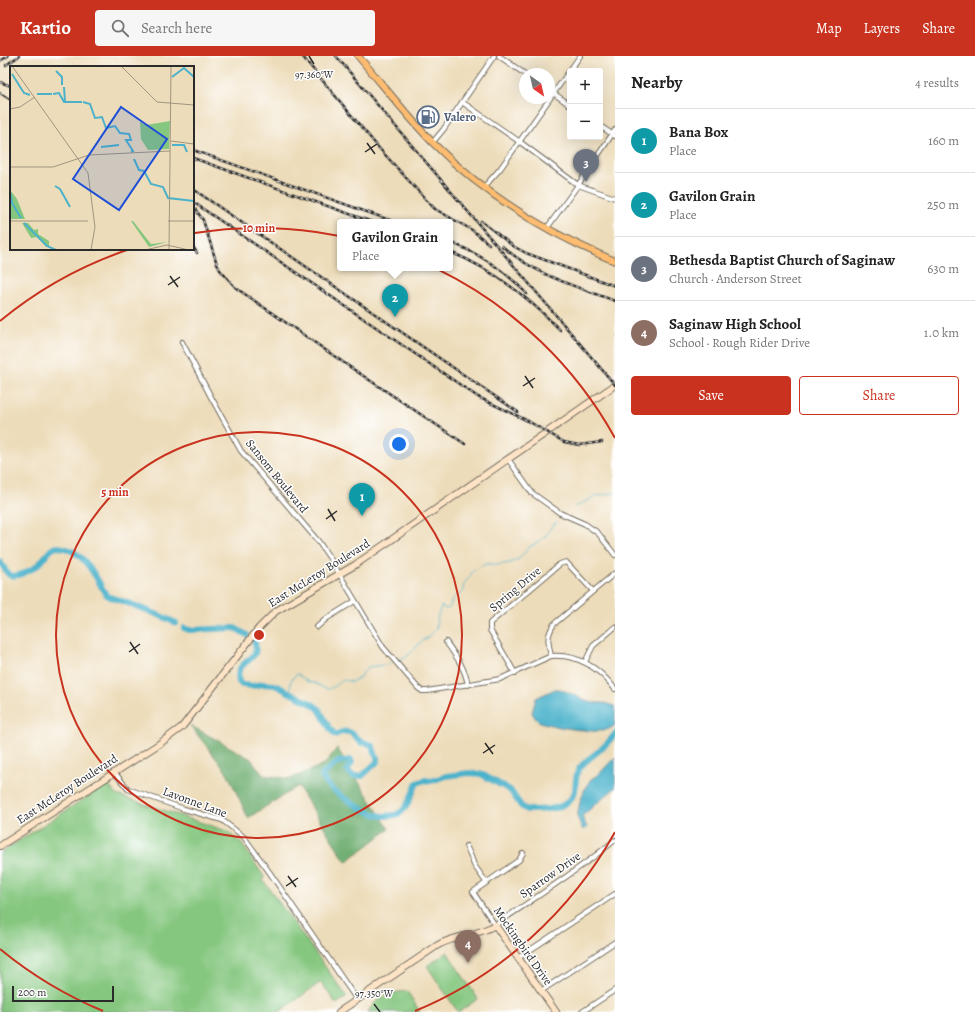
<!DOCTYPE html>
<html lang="en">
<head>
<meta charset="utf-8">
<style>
	body { margin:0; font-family:Alegreya,serif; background:#f6f6f6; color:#222 }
	.controls { position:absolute; right:12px; top:12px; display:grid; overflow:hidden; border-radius:4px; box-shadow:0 4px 16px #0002 }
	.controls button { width:36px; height:36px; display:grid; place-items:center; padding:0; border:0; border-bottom:1px solid #e0e0e0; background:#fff; color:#222; font:20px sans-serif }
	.compass { position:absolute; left:519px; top:12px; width:36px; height:36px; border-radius:50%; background:#fff; box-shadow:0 4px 16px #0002; rotate:146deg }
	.scale { position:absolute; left:12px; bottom:10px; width:102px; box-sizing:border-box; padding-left:4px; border:2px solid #2b2b2b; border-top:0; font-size:11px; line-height:14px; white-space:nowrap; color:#2b2b2b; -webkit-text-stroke:3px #fff; paint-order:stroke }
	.you { position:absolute; left:399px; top:388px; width:14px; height:14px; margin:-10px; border:3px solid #fff; border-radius:50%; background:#1a73e8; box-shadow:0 0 0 6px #1a73e833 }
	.badge { display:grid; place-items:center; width:26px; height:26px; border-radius:50%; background:#c8321e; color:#fff; font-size:13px; font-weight:700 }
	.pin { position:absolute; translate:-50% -33px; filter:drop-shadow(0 1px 2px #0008) }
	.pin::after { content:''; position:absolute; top:21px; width:14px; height:12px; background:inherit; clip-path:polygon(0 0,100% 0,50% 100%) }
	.popup { position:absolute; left:337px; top:163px; width:116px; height:52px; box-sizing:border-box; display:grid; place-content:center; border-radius:4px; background:#fff; filter:drop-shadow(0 1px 3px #0005); font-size:13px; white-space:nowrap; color:#767676 }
	.popup b { font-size:15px; color:#222 }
	.popup::after { content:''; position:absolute; left:50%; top:100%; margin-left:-8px; border:8px solid transparent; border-top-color:#fff }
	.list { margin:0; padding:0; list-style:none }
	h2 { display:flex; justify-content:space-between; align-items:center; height:52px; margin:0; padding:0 16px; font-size:17px }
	h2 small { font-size:13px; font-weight:400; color:#767676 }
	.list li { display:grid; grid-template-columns:26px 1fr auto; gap:12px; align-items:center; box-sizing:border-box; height:64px; padding:0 16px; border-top:1px solid #e0e0e0 }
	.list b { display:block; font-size:15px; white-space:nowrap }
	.list p { margin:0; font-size:13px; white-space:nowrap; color:#767676 }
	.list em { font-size:13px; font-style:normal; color:#767676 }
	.actions { display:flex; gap:8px; padding:12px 16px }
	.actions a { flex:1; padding:9px 0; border:1px solid #c8321e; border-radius:4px; text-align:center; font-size:14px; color:#c8321e }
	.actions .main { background:#c8321e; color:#fff }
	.icon { flex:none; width:22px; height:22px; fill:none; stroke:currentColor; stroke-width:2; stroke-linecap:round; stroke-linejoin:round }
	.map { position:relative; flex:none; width:615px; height:956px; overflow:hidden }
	header { display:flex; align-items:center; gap:24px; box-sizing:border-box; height:56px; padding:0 20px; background:#c8321e; color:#fff }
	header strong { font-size:19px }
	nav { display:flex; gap:22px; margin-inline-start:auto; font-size:14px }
	.search { width:280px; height:36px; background:#f6f6f6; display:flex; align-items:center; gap:10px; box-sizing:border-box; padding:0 14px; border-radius:4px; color:#767676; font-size:15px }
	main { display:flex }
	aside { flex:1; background:#fff }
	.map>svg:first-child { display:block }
	.green { fill:#86c780; stroke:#587956 }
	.forest { fill:#6cac6e; stroke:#4c6c4c }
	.water { fill:#4cb2cb; stroke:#3c6e7b }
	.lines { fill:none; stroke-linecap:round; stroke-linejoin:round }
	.stream { stroke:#4cb2cb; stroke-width:1 }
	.river { stroke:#4cb2cb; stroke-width:6 }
	.street-casing { stroke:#6f695d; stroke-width:6 }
	.secondary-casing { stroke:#6f695d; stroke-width:8 }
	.primary-casing { stroke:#6f695d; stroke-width:8 }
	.street { stroke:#fff; stroke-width:4 }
	.secondary { stroke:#fee4c6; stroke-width:6 }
	.primary { stroke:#fdbc70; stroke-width:6 }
	.rail-casing { stroke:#2b2b2b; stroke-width:2.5 }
	.rail { stroke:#fff; stroke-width:1; stroke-dasharray:3; stroke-linecap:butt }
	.ticks { fill:none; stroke:#2b2b2b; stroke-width:1.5 }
	.ring { fill:none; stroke:#c8321e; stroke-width:2 }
	.labels { text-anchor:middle; stroke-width:3; stroke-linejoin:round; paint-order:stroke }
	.service-label { font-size:12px; font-weight:bold; fill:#4e5e75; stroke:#fff; text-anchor:start }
	.street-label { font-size:12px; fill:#2b2b2b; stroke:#fff }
	.inset-river { fill:none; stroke:#4cb2cb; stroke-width:2 }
	.inset-road { fill:none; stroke:#9f9580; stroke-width:1 }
	.view { fill:#1d4ed8; fill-opacity:0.15; stroke:#1d4ed8; stroke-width:2 }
	.inset-edge { fill:none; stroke:#2b2b2b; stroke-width:2 }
	.ticks-label { font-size:10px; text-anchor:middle; fill:#2b2b2b; stroke:#fff; stroke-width:3; stroke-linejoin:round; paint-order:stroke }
	.centre { fill:#c8321e; stroke:#fff; stroke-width:2 }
	.ring-label { font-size:12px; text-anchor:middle; font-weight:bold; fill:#c8321e; stroke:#fff; stroke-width:3; stroke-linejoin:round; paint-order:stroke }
</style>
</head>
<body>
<header>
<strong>Kartio</strong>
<div class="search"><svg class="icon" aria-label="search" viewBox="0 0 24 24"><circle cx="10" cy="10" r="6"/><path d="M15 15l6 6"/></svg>Search here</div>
<nav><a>Map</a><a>Layers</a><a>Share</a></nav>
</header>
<main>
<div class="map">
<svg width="615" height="956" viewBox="0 0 615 956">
	<rect width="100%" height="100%" fill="#fff"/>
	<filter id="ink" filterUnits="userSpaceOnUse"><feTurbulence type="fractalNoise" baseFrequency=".025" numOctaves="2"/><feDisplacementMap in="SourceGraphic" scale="8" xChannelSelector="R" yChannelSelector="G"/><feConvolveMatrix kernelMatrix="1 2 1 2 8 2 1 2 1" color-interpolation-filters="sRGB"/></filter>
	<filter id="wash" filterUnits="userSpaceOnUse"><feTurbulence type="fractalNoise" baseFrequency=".012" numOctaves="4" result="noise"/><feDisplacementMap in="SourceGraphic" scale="16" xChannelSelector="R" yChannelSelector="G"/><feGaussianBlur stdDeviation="0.9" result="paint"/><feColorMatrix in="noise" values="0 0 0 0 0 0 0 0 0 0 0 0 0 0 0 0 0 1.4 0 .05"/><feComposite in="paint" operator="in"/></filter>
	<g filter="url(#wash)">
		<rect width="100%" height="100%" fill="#eddcb9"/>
		<g class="green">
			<polygon points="107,728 117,739 227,775 241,787 265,822 263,824 347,941 336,948 321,926 279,956 0,956 0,797"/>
			<polygon points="447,896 478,943 458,956 427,910"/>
			<path d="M407 935 420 956H368C377 940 390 937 407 935Z"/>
		</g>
		<polygon class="forest" points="190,669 251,703 263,719 290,723 325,708 337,692 389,773 346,806 298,730 248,762 228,718"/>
		<g class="water">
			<path d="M555 633H560L592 647H604L614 650 615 651V669C611 673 604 675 598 675 589 676 544 670 537 664 535 663 534 659 532 657L536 642Z"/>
			<polygon points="615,701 615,732 582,760 583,763 587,771 586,773 583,774 577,761 580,746 585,732 591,723 599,718"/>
		</g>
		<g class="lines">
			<g class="stream">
				<polyline points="575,451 596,440 615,437"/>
				<path d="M400 603 409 599 423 584 427 582 436 573 437 562 441 551 443 550 445 553 449 552 453 542 463 536C462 525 470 524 472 516 479 511 487 505 495 509L510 507 520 502 529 491 535 488 545 481 552 470 557 466"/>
				<path d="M291 637C290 629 289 622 298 618L308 626 314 627 327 633C339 632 337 620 351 626L359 622 364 615 368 611 385 609 390 607"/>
			</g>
			<g class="river">
				<path d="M0 506C3 509 6 516 8 518 15 524 35 512 40 507 45 502 50 491 58 491 79 492 91 512 100 528 102 531 103 535 106 538 109 542 118 543 122 545 140 552 159 558 176 567"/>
				<polyline points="184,572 189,574 235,572 247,579"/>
				<path d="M254 584C263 609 233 601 239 626L242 629 253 630 263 628 275 629 312 648 319 653 329 671 335 679C348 672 353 676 361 687L363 686 372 689 378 705 362 720H353L347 714 352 706 351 704 338 706 322 719C325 734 368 758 382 760 386 760 394 760 398 758 408 753 412 737 417 727L425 724 431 725 446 720 469 717 481 718 510 734 521 750 527 754C543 754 569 755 575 735 576 728 575 720 579 713 585 704 595 699 602 692 607 688 611 683 615 678"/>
			</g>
		</g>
	</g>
	<g filter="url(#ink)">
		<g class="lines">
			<g class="street-casing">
				<g id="street">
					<polyline points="499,0 525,18"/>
					<polyline points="549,34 570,49"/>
					<polyline points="462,46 520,86 578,129 615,142"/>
					<polyline points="600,70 615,80"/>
					<polyline points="433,86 443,74 494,0"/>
					<polyline points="484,131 500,113 580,0"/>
					<polyline points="547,172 578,129 615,74"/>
					<path d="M182 286 211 341 241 395 318 485 331 504 383 591 418 632 422 635H427L500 623 551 600C578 598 599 612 615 633"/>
					<polyline points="508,403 532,437 560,457 585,468 598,477 615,499"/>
					<polyline points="317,571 326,563 355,545"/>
					<path d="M446 586C456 600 465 612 468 629"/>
					<path d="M551 600C548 585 546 581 554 568L615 517"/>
					<polyline points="585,606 593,590 615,571"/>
					<polyline points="515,617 490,574 490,567 560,508 566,506 593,535"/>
					<polyline points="114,716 128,733 184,753 222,764 244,781 270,817 357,944"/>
					<polyline points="466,790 470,798 474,809 486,826"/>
					<path d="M523 797 519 804 473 836 495 869C536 841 578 815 615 784"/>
					<polyline points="518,902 615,838"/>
					<polyline points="541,935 615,886"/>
					<polyline points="582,956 615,934"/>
				</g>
			</g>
			<g class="secondary-casing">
				<g id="secondary">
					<polyline points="0,790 159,688 182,671 259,572 276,555 355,509 615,329"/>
					<path d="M339 956 438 889C456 879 478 880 495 869L556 956"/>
				</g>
			</g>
			<g class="primary-casing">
				<path id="primary" d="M358 0C383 29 407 60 434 88 485 139 549 178 615 205"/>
			</g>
			<use href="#street" class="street"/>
			<use href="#secondary" class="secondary"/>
			<use href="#primary" class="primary"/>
			<g class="rail-casing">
				<g id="rail">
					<polyline points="302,0 378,91 429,147 435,153 472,174 489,188"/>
					<polyline points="336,0 615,329"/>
					<polyline points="0,5 8,0"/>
					<polyline points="6,9 19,0"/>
					<polyline points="0,26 11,30"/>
					<polyline points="0,37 11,44"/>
					<polyline points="193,94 395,166"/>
					<polyline points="193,102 372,166"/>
					<polyline points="193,133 518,356"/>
					<polyline points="193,146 478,341 528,365 564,386 579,389 602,386"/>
					<polyline points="193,150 203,164 217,208 220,214 236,232 350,311 465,388"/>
					<polyline points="481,165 513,190 526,197 615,230"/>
					<path d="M450 186C480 198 505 214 527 238"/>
					<polyline points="193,190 197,197"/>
					<path d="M502 190C535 219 575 230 615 245"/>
					<path d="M450 196C491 212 529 242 560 274"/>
				</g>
			</g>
			<use href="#rail" class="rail"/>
		</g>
	</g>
	<path class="ticks" d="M309 0 314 8M367 87 375 98M365 96 377 88M170 220 178 231M168 229 180 221M525 320 533 332M523 330 535 322M328 453 335 465M326 463 337 455M130 586 138 598M129 596 140 588M485 687 493 698M483 697 495 689M288 820 296 831M286 830 298 822M374 948 380 956"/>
	<g class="ring">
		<circle cx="259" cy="579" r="203"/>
		<path d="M615 776A407 407 0 0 1 415 955M103 955A407 407 0 0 1 0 893M0 265A407 407 0 0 1 130 193M195 177A407 407 0 0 1 615 382"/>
	</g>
	<defs>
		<g id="fuel-ring" transform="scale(1.15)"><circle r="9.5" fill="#fff" stroke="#5c6f8a" stroke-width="1.5"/><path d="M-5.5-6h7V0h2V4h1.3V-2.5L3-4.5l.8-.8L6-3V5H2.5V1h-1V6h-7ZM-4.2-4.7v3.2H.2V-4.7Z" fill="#5c6f8a"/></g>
	</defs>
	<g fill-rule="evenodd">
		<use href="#fuel-ring" x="428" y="61"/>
	</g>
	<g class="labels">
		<g class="service-label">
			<text x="444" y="65">Valero</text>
		</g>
		<g class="street-label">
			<text transform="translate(277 420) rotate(51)" y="4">Sansom Boulevard</text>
			<text transform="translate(319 517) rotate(-32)" y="4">East McLeroy Boulevard</text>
			<text transform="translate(515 533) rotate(-40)" y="4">Spring Drive</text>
			<text transform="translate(67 733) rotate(-33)" y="4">East McLeroy Boulevard</text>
			<text transform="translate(195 746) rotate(20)" y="4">Lavonne Lane</text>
			<text transform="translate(550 819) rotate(-35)" y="4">Sparrow Drive</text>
			<text transform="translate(523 890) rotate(55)" y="4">Mockingbird Drive</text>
		</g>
	</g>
	<g transform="translate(10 10)">
		<rect width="184" height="184" fill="#eddcb9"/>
		<path d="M160 55 159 83 138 84 131 73 130 56 136 59ZM0 124 7 133 15 153H0ZM121 155H123L141 178 157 176 139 181ZM12 157H18L24 164 28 163V168L39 175V181H36L27 171 21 172Z" fill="#86c780"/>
		<path class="inset-river" d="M46 5 52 11V19M2 8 14 27 20 29M162 11 174 2 184 11M54 21 55 36M27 28H42M43 28 49 27 54 36H72M73 36 80 38 85 52 92 51 96 62 105 60 110 67 119 68 121 74H116L123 85 121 86M162 79H174L177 86M91 81 109 79M124 93 129 104 134 105 141 118 153 121 158 132 184 135M45 120 50 123 60 141M0 126 2 137 11 152M14 157 37 180 46 184"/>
		<path class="inset-road" d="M2 0 78 107 85 161 81 184M111 0 147 36 184 39M0 43 10 41 25 31M161 75 184 78M0 101H43L79 89 160 85M0 155H78M158 155H184M135 184 157 179 179 184M159 184 161 0"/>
		<path class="view" d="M111 41 157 73 109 144 63 113Z"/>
		<rect width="184" height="184" class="inset-edge"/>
	</g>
	<g class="ticks-label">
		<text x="314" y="22">97.360°W</text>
		<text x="374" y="941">97.350°W</text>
	</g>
	<circle cx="259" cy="579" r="6" class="centre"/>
	<g class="ring-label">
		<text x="259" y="176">10 min</text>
		<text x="115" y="440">5 min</text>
	</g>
</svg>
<div class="controls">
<button>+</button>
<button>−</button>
</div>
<svg class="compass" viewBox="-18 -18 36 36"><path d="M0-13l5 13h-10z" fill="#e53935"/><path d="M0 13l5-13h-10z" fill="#767676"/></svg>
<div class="scale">200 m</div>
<div class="you"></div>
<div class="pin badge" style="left:362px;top:460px;background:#0f9aa8">1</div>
<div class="pin badge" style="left:395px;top:261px;background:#0f9aa8">2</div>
<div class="popup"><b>Gavilon Grain</b>Place</div>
<div class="pin badge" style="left:586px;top:126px;background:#6b7280">3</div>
<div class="pin badge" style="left:468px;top:907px;background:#8d6e63">4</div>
</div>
<aside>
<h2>Nearby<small>4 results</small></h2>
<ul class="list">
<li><span class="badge" style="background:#0f9aa8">1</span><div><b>Bana Box</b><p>Place</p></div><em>160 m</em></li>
<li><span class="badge" style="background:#0f9aa8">2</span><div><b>Gavilon Grain</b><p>Place</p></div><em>250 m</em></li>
<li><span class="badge" style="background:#6b7280">3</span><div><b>Bethesda Baptist Church of Saginaw</b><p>Church · Anderson Street</p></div><em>630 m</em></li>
<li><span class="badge" style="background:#8d6e63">4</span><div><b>Saginaw High School</b><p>School · Rough Rider Drive</p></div><em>1.0 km</em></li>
</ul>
<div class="actions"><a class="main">Save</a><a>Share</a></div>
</aside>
</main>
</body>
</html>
